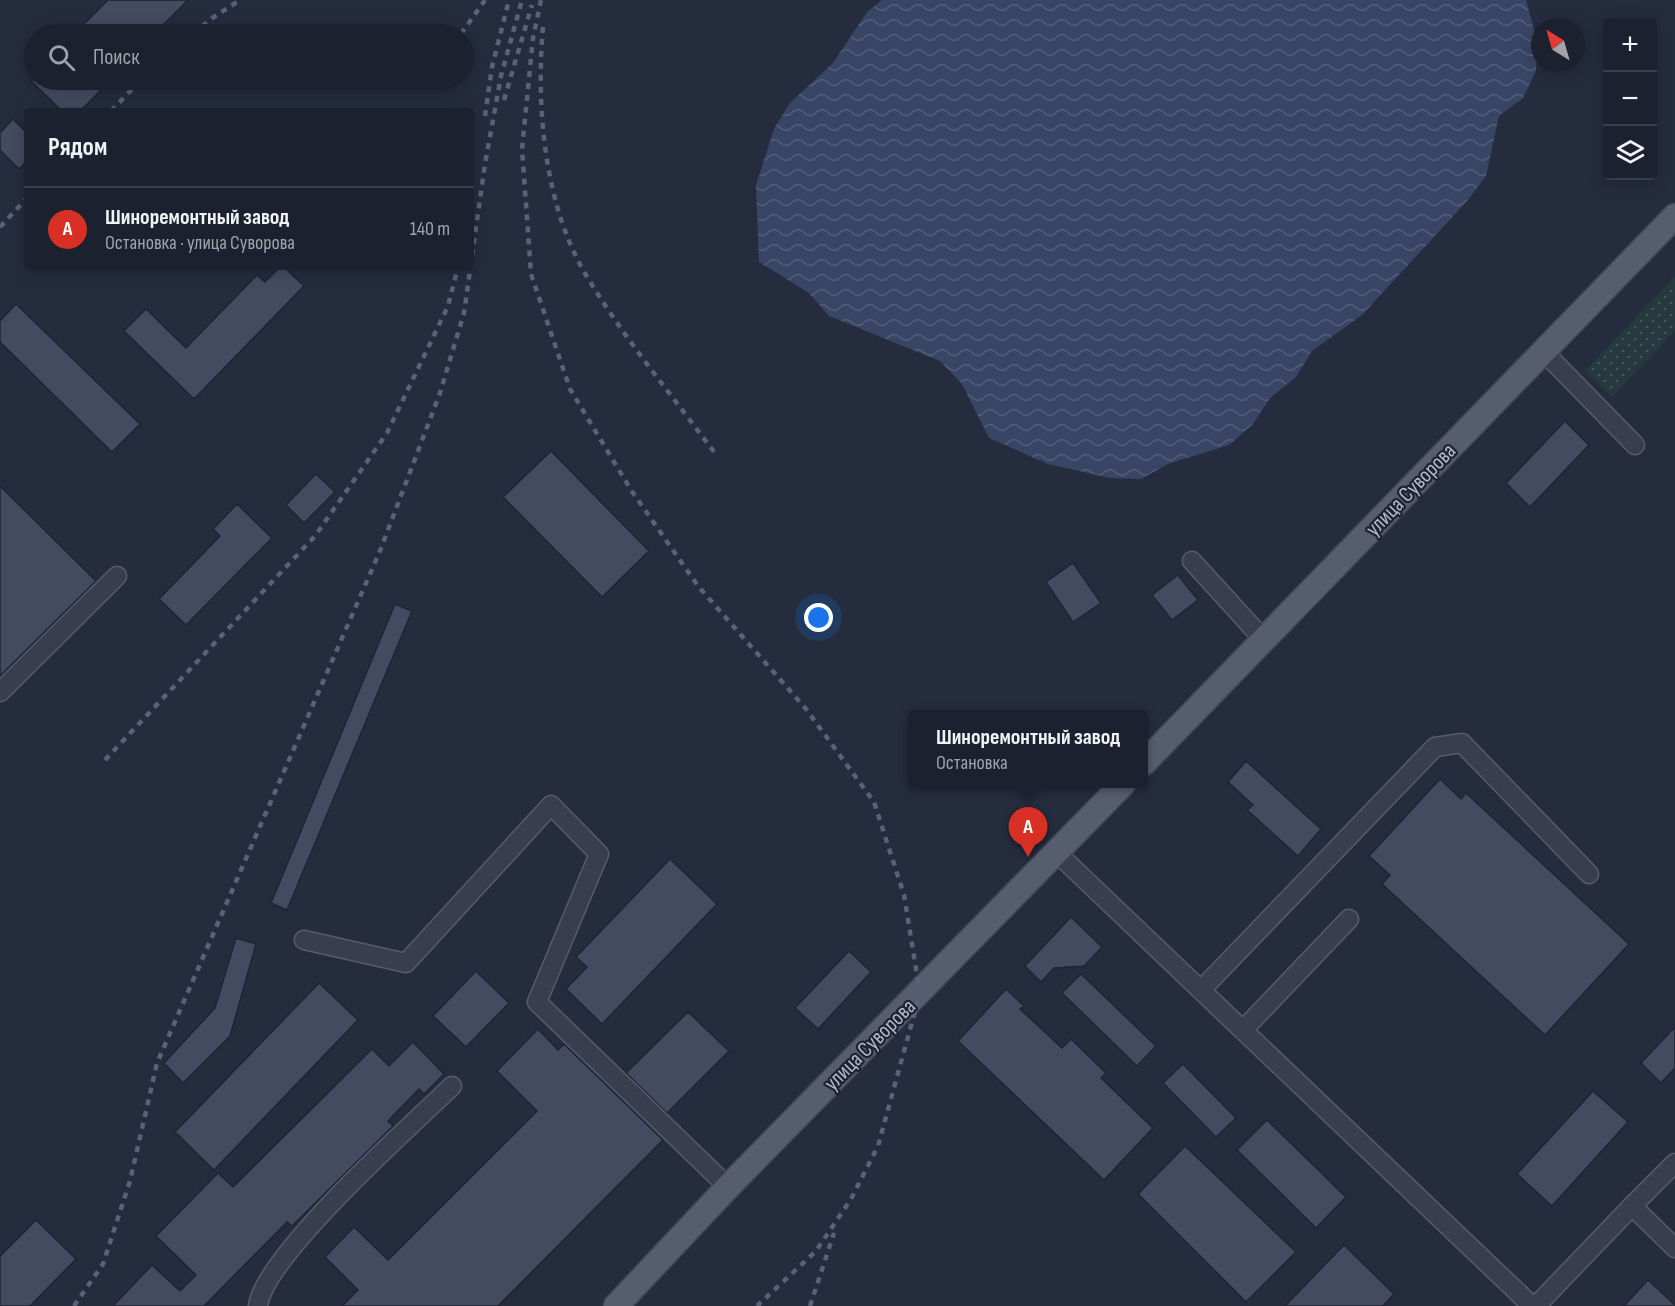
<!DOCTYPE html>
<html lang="ru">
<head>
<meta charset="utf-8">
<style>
	body { margin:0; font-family:"Sofia Sans Condensed",sans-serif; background:#282e3a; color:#f1f3f6 }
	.controls { position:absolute; right:18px; top:18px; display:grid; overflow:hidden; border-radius:6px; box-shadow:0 3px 15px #0003 }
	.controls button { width:54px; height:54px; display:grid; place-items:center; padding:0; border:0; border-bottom:2px solid #393e4a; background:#1b212e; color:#f1f3f6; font:30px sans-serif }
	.compass { position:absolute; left:1531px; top:18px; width:54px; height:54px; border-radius:50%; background:#1b212e; box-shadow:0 3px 15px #0003; rotate:323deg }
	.you { position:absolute; left:819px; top:618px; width:21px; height:21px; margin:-15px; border:4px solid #fff; border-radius:50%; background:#1a73e8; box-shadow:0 0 0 9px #1a73e833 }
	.badge { display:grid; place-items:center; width:39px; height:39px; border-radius:50%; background:#d93025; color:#fff; font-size:20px; font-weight:700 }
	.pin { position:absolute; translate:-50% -50px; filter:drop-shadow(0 2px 3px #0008) }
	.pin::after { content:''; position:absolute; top:32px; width:21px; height:18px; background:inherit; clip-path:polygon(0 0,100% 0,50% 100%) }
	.popup { position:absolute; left:908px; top:710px; width:240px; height:78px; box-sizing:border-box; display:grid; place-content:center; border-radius:6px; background:#1b212e; filter:drop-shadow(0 2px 4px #0005); font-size:20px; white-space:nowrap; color:#a0a3aa }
	.popup b { font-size:22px; color:#f1f3f6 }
	.popup::after { content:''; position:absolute; left:50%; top:100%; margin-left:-12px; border:12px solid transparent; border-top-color:#1b212e }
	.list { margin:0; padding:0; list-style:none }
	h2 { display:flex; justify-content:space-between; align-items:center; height:78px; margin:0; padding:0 24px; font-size:26px }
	h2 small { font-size:20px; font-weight:400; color:#a0a3aa }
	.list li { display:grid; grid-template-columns:39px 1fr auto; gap:18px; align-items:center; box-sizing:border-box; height:84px; padding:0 24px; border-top:2px solid #393e4a }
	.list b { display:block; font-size:22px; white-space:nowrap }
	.list p { margin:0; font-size:20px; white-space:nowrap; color:#a0a3aa }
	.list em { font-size:20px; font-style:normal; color:#a0a3aa }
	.icon { flex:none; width:33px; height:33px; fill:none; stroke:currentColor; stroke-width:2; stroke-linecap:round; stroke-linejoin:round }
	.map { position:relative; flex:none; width:1675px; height:1306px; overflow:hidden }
	.search { position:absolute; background:#1b212e; box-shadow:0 3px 15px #0003; left:24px; top:24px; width:450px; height:66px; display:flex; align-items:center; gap:15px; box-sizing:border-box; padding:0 21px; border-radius:33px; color:#a0a3aa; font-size:22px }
	.panel { position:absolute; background:#1b212e; box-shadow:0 3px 15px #0003; left:24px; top:108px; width:450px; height:162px; border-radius:6px }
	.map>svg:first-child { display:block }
	.grass { fill:url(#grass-dots) }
	.water { fill:url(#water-waves) }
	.building { fill:#434b60; stroke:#1f2535; stroke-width:1.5 }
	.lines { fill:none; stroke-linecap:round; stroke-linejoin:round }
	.minor-casing { stroke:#565c6c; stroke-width:21 }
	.major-casing { stroke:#414757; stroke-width:27 }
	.minor { stroke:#383e4e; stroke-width:18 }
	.major { stroke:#565d6e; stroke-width:24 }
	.rail { stroke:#5a6275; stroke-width:4.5; stroke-dasharray:6 6; stroke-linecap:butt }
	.labels { text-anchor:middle; stroke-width:4.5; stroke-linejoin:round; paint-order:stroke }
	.street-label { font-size:22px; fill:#b4b9c9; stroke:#1d2333 }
</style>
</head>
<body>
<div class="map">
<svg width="1675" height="1306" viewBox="0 0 1675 1306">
	<defs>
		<pattern id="grass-dots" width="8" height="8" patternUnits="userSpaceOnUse" patternTransform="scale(1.5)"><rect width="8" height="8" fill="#26393f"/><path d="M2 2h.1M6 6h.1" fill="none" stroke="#435459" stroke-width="1.8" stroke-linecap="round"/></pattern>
		<pattern id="water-waves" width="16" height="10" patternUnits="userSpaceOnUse" patternTransform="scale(1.5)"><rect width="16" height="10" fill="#384565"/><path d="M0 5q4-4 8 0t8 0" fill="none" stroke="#525e7a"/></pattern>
	</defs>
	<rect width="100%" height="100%" fill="#242c3e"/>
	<polygon class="grass" points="1675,276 1675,331 1612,397 1585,371"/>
	<polygon class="water" points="882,0 1526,0 1537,41 1536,71 1523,98 1499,116 1486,176 1467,201 1362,315 1312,351 1296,377 1270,398 1253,424 1229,445 1168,464 1141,479 1110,478 1048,464 989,438 962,384 940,361 829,316 809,293 759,262 756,185 774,129 789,104 833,63 867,12"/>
	<g class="building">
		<polygon points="108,0 188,0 154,34 74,34"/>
		<polygon points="30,80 111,80 80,111 62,111"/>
		<polygon points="13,119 27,133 27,161 19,169 0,150 0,133"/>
		<polygon points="280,267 284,267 304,286 194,399 124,331 146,309 186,348 257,275 265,282"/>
		<polygon points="16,304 140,424 112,452 0,342 0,321"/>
		<polygon points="1565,421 1589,445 1530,507 1506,483"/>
		<polygon points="551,451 649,551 602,597 503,497"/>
		<polygon points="316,474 335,492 304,523 286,505"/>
		<polygon points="0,486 96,581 0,676"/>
		<polygon points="237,504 272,538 186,625 159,599 220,536 213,529"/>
		<polygon points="1073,563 1101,603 1073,622 1046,582"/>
		<polygon points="1178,575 1198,600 1172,620 1152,595"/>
		<polygon points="395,604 412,611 287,910 271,903"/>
		<polygon points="1246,761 1321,829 1298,856 1247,810 1253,805 1228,782"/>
		<polygon points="1440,779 1461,799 1466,793 1629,944 1545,1035 1382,884 1390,875 1369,856"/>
		<polygon points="670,859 717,904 602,1024 566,989 587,967 576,957"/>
		<polygon points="1071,917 1102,947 1084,966 1054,968 1041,982 1025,966"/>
		<polygon points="236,938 256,944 230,1036 183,1083 164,1063 215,1008"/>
		<polygon points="849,951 871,972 818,1029 795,1008"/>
		<polygon points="476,971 509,1003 466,1047 433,1016"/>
		<polygon points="1081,974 1156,1046 1137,1066 1062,993"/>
		<polygon points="319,983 358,1020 214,1170 175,1132"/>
		<polygon points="1006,989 1024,1006 1020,1009 1062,1048 1071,1039 1106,1073 1101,1078 1153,1128 1104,1180 958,1041"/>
		<polygon points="688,1012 729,1051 667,1113 626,1073"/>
		<polygon points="1675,1027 1675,1068 1661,1083 1641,1063"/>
		<polygon points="538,1029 558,1050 564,1044 663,1140 498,1306 342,1306 358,1290 325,1257 354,1227 388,1260 537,1111 497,1071"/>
		<polygon points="413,1042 444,1074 424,1094 419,1089 388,1121 393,1126 292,1226 287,1222 204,1306 113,1306 152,1265 180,1291 196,1275 156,1236 218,1173 233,1187 372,1049 389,1066"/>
		<polygon points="1183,1064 1236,1118 1216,1137 1163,1083"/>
		<polygon points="1593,1091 1628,1122 1552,1206 1517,1174"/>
		<polygon points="1267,1120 1346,1197 1316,1228 1237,1150"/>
		<polygon points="1185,1146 1296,1252 1246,1302 1138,1194"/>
		<polygon points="36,1220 76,1259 30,1306 0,1306 0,1256"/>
		<polygon points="1344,1245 1394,1294 1383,1306 1285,1306"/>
		<polygon points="1648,1280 1675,1305 1675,1306 1624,1306"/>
	</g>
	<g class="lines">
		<g class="minor-casing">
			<g id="minor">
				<polyline points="1544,352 1635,445"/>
				<polyline points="1192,561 1263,639"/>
				<polyline points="0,692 117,576"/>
				<polyline points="1056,852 1532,1306"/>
				<polyline points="304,940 406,963 551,805 599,854 537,1002 728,1187"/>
				<polyline points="1201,990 1435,747 1462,743 1589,874"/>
				<polyline points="1243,1030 1349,919"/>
				<polyline points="1632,1206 1675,1163"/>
				<path d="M258 1306C264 1256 411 1126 452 1086"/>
				<polyline points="1536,1306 1632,1206 1675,1248"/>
			</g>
		</g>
		<g class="major-casing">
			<g id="major">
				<polyline points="1144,763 1675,216"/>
				<polyline points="616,1306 728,1187 1123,784"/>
			</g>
		</g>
		<use href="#minor" class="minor"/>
		<use href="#major" class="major"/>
		<g class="rail">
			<polyline points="541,0 533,38 522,149 531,274 570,389 631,490 698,586 806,709 874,802 904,895 920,993 878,1146 851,1199 816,1251 757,1306"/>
			<path d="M543 27C536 106 544 205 586 275 623 337 671 394 714 452"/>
			<polyline points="193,34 211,19 240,0"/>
			<polyline points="461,34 485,0"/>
			<polyline points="427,82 429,80"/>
			<polyline points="504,100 532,5"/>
			<polyline points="111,111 141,80"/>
			<polyline points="485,116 492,67 509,0"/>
			<polyline points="0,227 27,198"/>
			<polyline points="105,760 315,536 387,433 448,306 458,267"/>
			<polyline points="74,1306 103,1264 130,1181 157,1063 380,551 440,393 464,313 485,164 501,76 522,0"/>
			<polyline points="810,1306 834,1233"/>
		</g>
	</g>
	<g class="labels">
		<g class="street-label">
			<text transform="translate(1410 489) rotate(-46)" y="8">улица Суворова</text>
			<text transform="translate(869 1044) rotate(-45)" y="8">улица Суворова</text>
		</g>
	</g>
</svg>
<div class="controls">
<button>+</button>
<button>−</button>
<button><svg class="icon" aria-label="layers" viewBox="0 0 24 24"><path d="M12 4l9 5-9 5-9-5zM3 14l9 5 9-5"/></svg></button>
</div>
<svg class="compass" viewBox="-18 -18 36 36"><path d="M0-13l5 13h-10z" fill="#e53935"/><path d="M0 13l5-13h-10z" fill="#a0a3aa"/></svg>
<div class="you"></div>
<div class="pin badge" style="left:1028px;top:857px">A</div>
<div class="popup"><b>Шиноремонтный завод</b>Остановка</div>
<div class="search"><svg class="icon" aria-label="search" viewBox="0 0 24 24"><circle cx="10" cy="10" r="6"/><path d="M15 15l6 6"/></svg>Поиск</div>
<section class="panel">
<h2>Рядом<small></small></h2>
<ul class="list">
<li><span class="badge">A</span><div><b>Шиноремонтный завод</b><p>Остановка · улица Суворова</p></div><em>140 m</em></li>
</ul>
</section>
</div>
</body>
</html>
